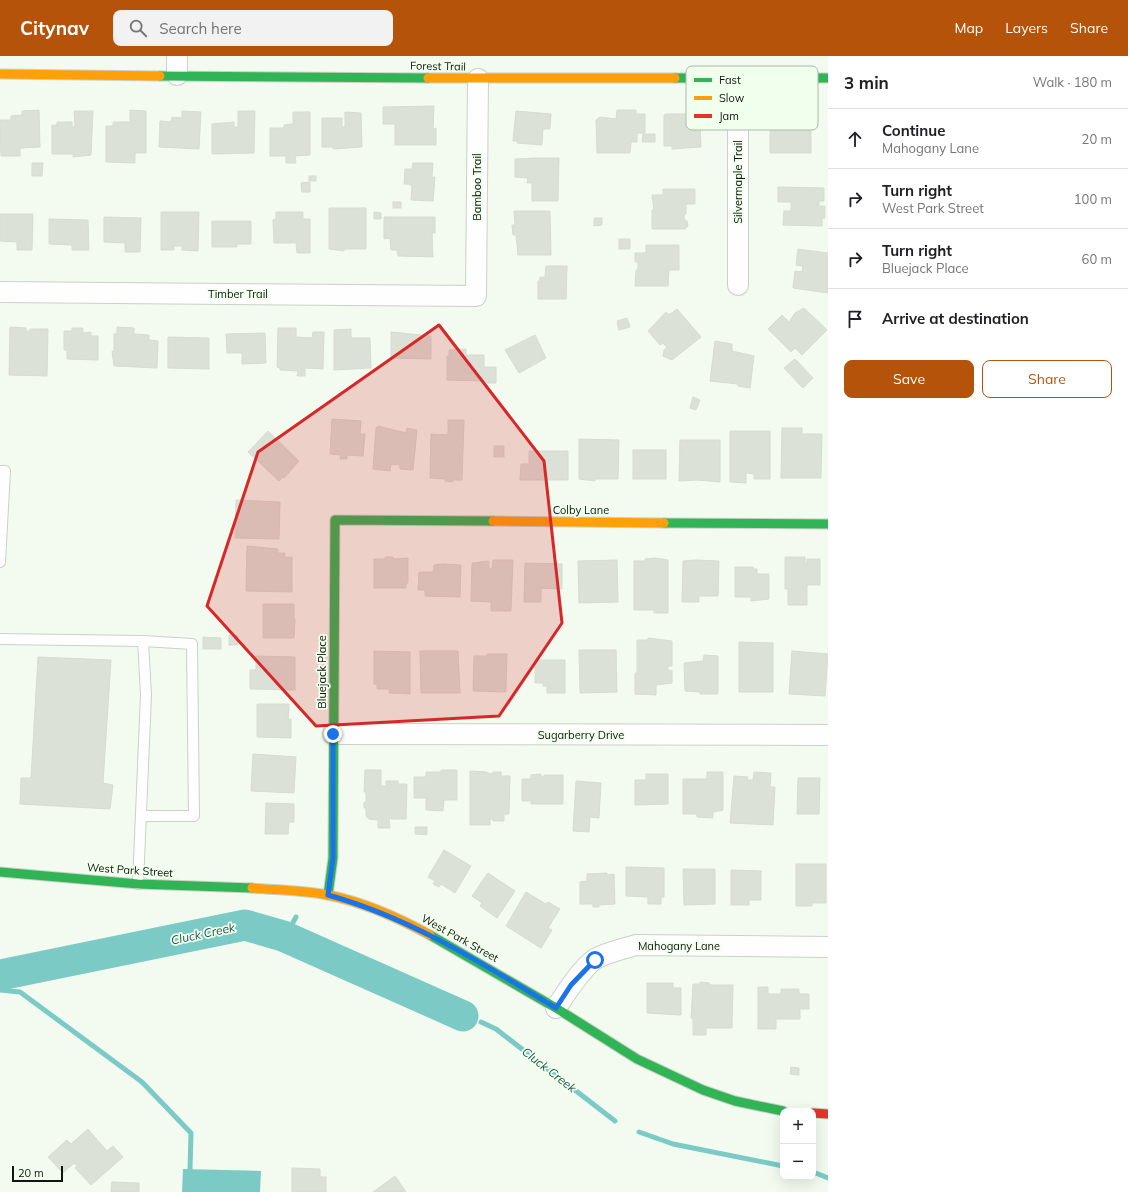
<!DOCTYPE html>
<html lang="en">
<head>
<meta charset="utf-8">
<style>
	body { margin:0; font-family:Mulish,sans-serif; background:#f2f2f2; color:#202124 }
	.controls { position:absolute; right:12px; bottom:12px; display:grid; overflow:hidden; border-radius:8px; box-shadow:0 4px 16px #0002 }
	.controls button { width:36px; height:36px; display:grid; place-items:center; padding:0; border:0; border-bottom:1px solid #e0e0e0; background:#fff; color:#202124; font:20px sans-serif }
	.scale { position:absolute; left:12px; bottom:10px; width:51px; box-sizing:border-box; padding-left:4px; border:2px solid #10160f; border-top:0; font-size:11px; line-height:14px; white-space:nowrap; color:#10160f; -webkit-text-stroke:3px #f1ffed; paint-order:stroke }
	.stop { position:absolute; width:12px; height:12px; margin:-9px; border:3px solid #1a73e8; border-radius:50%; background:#fff }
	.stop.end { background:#1a73e8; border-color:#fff; box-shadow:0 1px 4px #0008 }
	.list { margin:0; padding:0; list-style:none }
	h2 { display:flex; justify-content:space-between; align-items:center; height:52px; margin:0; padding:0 16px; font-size:17px }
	h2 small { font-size:13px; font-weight:400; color:#757577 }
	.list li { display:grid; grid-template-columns:26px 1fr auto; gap:12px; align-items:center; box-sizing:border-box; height:60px; padding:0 16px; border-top:1px solid #e0e0e0 }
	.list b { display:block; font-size:15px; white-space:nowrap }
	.list p { margin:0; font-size:13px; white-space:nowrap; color:#757577 }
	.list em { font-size:13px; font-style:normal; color:#757577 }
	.actions { display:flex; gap:8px; padding:12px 16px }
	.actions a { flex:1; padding:9px 0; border:1px solid #b45309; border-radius:8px; text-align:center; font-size:14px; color:#b45309 }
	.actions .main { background:#b45309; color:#fff }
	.icon { flex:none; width:22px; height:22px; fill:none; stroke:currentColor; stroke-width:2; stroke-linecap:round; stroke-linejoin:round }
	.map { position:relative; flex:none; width:828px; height:1136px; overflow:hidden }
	header { display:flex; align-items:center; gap:24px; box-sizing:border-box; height:56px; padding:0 20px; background:#b45309; color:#fff }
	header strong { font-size:19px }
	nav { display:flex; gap:22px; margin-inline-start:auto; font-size:14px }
	.search { width:280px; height:36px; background:#f2f2f2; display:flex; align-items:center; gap:10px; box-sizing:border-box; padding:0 14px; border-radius:8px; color:#757577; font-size:15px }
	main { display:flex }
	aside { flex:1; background:#fff }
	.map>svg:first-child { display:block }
	.water { fill:#7bcac6 }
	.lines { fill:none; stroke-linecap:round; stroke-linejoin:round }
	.stream { stroke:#7bcac6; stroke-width:5 }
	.river { stroke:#7bcac6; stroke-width:31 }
	.building { fill:#dce1d7; stroke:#d7dbd2 }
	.lane-casing { stroke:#cad1c8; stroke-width:12 }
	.street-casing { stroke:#cad1c8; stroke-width:22 }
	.fast-casing { stroke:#cad1c8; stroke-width:11 }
	.slow-casing { stroke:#cad1c8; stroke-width:11 }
	.jam-casing { stroke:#cad1c8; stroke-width:11 }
	.lane { stroke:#fdfefd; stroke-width:10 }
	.street { stroke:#fdfefd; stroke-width:20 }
	.fast { stroke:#30b455; stroke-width:9 }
	.slow { stroke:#ff9f0a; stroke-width:9 }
	.jam { stroke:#e5322d; stroke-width:9 }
	.route { stroke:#1a73e8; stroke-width:5 }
	.marked { fill:#d62828; fill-opacity:0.2; stroke:#d62828; stroke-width:3; stroke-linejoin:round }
	.labels { text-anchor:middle; stroke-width:3.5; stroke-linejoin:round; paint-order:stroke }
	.street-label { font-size:11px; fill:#10160f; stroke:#f1ffed }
	.water-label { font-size:12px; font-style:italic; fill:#255453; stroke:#f1ffed }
	.key { fill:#f1ffed; stroke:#aeb9aa; stroke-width:1 }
	.key-label { font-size:11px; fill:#10160f }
</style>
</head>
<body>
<header>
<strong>Citynav</strong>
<div class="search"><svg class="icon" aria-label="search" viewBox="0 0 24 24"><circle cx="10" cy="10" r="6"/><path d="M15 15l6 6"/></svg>Search here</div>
<nav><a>Map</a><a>Layers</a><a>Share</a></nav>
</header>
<main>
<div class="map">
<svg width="828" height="1136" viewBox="0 0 828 1136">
	<rect width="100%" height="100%" fill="#f3fbf1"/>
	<polygon class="water" points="183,1113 261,1115 260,1136 182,1136"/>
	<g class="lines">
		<g class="stream">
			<polyline points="285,881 296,861"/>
			<polyline points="0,934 20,936 142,1026 191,1077 190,1113"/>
			<polyline points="481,966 496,973 615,1065"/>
			<polyline points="639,1076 673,1088 783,1110"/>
			<polyline points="813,1116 828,1122"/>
		</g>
		<polyline class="river" points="0,919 245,869 283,880 463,960"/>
	</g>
	<g class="building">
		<polygon points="434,50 433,73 436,72 436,89 395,89 395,68 383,68 383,51"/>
		<polygon points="39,54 40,91 20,92 20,100 1,100 0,64 11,64 11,60 22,59 22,55"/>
		<polygon points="130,54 146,55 146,97 135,97 135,107 106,106 106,70 113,70 113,66 130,66"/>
		<polygon points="617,54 636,54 636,58 645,58 645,77 637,77 637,86 631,86 630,97 597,97 596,64 600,61 616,63"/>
		<polygon points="74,55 93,55 91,99 73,101 73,98 52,98 52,69 57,69 57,66 72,66 72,71 75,71"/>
		<polygon points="182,55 201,56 199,93 159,91 160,65 171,66 172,61 182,62"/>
		<polygon points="238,55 255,55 254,97 212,98 212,68 234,66 234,71 238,71"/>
		<polygon points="516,55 551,58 550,73 543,73 542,89 517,87 518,85 513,85"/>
		<polygon points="293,56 310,56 310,99 295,100 296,107 286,107 286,100 270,100 270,72 284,72 284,69 293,68"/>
		<polygon points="345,56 361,57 362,91 333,93 333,91 322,91 322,62 342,62 342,71 345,71"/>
		<polygon points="795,57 811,57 811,97 770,97 770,66 795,66"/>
		<polygon points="666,58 685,58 685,66 690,66 690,69 699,69 700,71 701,91 672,93 672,90 664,90 664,59"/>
		<polygon points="643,78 655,78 655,86 642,86"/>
		<polygon points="536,102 559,102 558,145 532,145 532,127 527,127 528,122 515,121 515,103"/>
		<polygon points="32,107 43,107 42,120 32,120"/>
		<polygon points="413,107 433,107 432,121 435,121 433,145 411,144 412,130 409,128 404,128 405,113 412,113"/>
		<rect x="309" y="120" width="7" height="5"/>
		<polygon points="310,126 310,136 302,136 301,127"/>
		<polygon points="778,131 824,132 824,145 819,145 819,150 825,150 825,162 822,162 822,170 783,169 784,155 791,155 791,146 778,146"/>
		<polygon points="663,133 695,133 695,148 686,148 686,158 684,158 684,163 687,165 688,170 685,173 652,173 652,154 654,154 652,139 663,139"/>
		<rect x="393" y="146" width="8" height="6"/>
		<polygon points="329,152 366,152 366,193 344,193 344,195 329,193"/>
		<polygon points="514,155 550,155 551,199 518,199 516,179 513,179 512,169 515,169"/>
		<polygon points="161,156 199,156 198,195 182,194 182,190 174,190 174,194 161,194"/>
		<polygon points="276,156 303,156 303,163 310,163 310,197 297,197 296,187 274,187 273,164 276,163"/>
		<polygon points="374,156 381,157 381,163 374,163"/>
		<polygon points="0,158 33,158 32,194 17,194 17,186 0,185"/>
		<polygon points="104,161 141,162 140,196 125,196 125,187 104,186"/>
		<polygon points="384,161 435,161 435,177 432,177 433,201 398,200 397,194 391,194 390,182 384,183"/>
		<polygon points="594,162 602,162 602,169 594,170"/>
		<polygon points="49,163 88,164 89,194 72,194 72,189 49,188"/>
		<polygon points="212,165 251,165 251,188 237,188 237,191 212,191"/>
		<rect x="619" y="183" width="11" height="10"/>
		<polygon points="646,189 679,189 679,214 669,214 668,230 635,230 636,214 638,214 638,206 635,206 635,197 646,197"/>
		<polygon points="798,193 828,197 828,237 793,232 795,215 802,216 803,210 796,209"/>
		<polygon points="546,210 567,210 566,243 538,243 538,225 540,225 540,221 545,221"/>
		<polygon points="804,252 827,274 802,299 795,292 791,296 768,273 782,259 789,266 795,257"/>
		<polygon points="677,253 701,281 672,304 663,300 664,294 667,291 663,287 660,289 648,275 666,256 669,259"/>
		<polygon points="627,262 630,271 619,274 617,265"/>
		<polygon points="10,271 26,272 26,275 30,275 30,273 48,273 47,320 9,319"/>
		<polygon points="117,271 134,272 134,278 149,279 149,284 158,285 157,312 114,310 112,295 114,296 114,278 117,278"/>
		<polygon points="72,272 83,272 83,277 91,276 91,280 98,280 98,304 67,303 67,294 64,294 64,275 72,275"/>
		<polygon points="278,272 296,272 296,281 312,282 313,276 324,276 323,313 305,312 305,320 297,320 298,315 280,314 280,312 277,311"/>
		<polygon points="351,273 351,282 370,282 371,312 334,314 334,274"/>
		<polygon points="391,276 431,280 431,303 391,302"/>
		<polygon points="265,277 266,307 242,308 242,297 227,297 226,278"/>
		<polygon points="535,279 546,302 519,317 505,294"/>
		<polygon points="168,281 209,282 209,313 168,312"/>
		<polygon points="715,285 732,288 732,295 754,300 750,332 738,330 738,328 710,325"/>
		<polygon points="466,293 466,299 484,299 484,311 496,311 496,327 485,327 485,325 447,324 447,300 449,300 449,294"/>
		<polygon points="795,303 813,322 803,332 784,312"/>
		<polygon points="693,341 700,344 696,354 690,352"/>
		<polygon points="332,363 361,365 360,378 365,378 363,400 347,399 347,403 340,403 341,399 330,398"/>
		<polygon points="448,364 464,364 462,424 453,424 453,426 445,425 445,423 430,422 431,378 448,379"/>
		<polygon points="378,370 406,377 407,372 417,374 413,414 400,413 400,409 391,408 390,415 373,413 376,372"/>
		<polygon points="782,372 802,372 802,378 822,378 821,422 781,422"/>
		<polygon points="268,375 299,405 284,422 283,421 279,425 248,396"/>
		<polygon points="730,375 770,375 770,423 754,423 754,418 746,417 746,427 730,426"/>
		<polygon points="579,383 619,384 618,423 595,423 595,425 579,423"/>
		<polygon points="680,384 720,384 720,426 697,424 679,425"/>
		<rect x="494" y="390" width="10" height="11"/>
		<rect x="633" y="394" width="33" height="29"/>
		<polygon points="529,395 568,395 568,424 520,424 521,408 529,408"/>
		<polygon points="236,444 280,446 279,483 235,482"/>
		<polygon points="247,490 278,493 277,497 285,497 284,501 292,501 292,536 246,535"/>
		<polygon points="385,501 393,501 394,503 408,502 408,527 406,527 406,532 374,532 374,503 385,503"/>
		<polygon points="785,501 805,501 805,508 807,508 807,503 820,503 820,529 807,529 807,549 788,549 788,533 785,533"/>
		<polygon points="655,502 668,504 668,557 654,557 654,554 634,554 634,505 645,505 645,503"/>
		<polygon points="493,504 513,504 511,555 491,555 491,546 471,545 472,507 489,505 489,512 492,513"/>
		<polygon points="617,504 618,546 579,547 578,505"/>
		<polygon points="696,504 719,505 718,540 699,540 699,546 682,546 683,505"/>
		<polygon points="525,507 562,508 562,533 541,532 541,546 524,546"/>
		<polygon points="443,508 461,509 460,541 425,540 425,534 418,534 419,516 433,516 434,509"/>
		<polygon points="735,511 753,511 753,513 757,513 757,518 769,518 769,543 751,545 751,541 735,541"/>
		<polygon points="263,548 294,548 294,563 295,563 294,582 263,582"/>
		<polygon points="229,579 238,580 238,589 229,589"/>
		<polygon points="203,581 221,582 221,593 203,593"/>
		<polygon points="648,582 672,585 672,610 668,610 668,615 672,614 672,627 656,629 656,639 635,638 635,617 637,617 637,584 648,584"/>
		<polygon points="739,586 773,587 773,636 739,636"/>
		<polygon points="579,594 616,594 617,636 580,637"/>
		<polygon points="374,595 410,596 410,638 389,637 389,633 377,633 377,628 374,628"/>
		<polygon points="420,595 458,595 460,637 421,637"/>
		<polygon points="792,595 828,598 825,640 789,638"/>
		<polygon points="487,598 507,598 506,636 473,635 474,600 487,600"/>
		<polygon points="704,599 718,600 718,638 700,638 700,636 685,635 684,607 703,605"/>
		<polygon points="256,600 295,601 295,634 250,633 250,614 256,614"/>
		<polygon points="38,601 111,604 103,727 113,729 110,753 20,748 21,722 31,722"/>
		<polygon points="535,604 565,604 565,637 547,637 547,630 543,630 543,627 535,627"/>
		<polygon points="257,648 289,648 288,663 291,663 291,682 257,681"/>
		<polygon points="253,698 296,701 294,737 251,735"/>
		<polygon points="365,714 381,714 381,730 386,730 386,725 398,725 398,728 407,728 406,763 389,763 390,772 378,772 378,764 369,763 366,760 366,752 364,752 364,747 366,745 366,736 364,736"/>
		<polygon points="441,714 457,714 457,744 444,744 443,755 426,754 426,742 414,742 414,721 426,721 426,716 441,716"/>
		<polygon points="470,715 487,716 487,717 493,718 493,716 501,716 501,720 510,720 509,758 504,758 504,765 493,765 493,763 490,763 490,769 470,769"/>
		<polygon points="707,716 723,716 723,754 713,756 713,762 697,761 697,758 683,758 683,723 707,723"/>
		<polygon points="754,716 771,717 770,731 775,731 773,769 730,767 734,720 748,721 747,724 753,724"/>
		<polygon points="541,718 541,721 544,721 544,719 563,719 563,748 531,748 531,745 522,745 522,723 531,723 531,719"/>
		<polygon points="646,718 668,718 668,748 635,749 635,724 646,724"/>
		<polygon points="798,722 820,722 819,758 797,758"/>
		<polygon points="576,725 601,727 599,762 590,761 589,776 573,775"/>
		<polygon points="266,747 294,748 294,766 289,766 288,778 265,778"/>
		<polygon points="415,771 427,771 427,779 415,778"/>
		<polygon points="444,794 471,810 455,837 441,828 439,831 433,828 435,825 428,821"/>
		<polygon points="796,808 826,808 826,847 812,847 812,850 796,850"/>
		<polygon points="626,811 664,812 664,841 661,841 661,848 648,848 648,841 626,840"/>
		<polygon points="683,813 715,813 715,848 684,849"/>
		<polygon points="731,814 761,815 761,844 749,844 749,849 731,849"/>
		<polygon points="488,817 515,835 497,862 480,850 482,847 472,840"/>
		<polygon points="607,817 607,819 614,818 615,848 599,849 599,851 593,851 593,848 580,848 580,826 587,825 587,818"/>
		<polygon points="526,836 546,848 548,846 560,853 548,872 552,874 541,892 506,870"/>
		<polygon points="700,926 709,927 710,929 733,929 732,972 706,972 706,979 693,979 693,962 691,962 693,928 700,928"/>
		<polygon points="647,927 673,927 673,932 681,932 681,959 647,957"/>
		<polygon points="758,931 768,931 768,938 781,938 781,933 799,933 799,938 809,938 809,953 800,953 800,963 776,963 776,973 758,973"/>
		<polygon points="791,1011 799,1012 799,1019 790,1018"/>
		<polygon points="88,1073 107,1095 113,1090 123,1101 91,1129 75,1112 77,1110 74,1107 63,1117 48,1101 67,1084 71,1088"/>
		<polygon points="292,1112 320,1113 320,1121 326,1121 326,1136 292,1136"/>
		<polygon points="395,1120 406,1136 373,1136"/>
		<polygon points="112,1126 139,1127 139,1136 111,1136"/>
	</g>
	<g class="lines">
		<g class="lane-casing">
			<g id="lane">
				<polyline points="0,415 5,415 0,506"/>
				<polyline points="0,583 143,585 146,639 138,828"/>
				<polyline points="142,760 194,760 192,588 143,585"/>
			</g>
		</g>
		<g class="street-casing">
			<g id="street">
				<polyline points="177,0 177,19"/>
				<polyline points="738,229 738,23"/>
				<polyline points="0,236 476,240 478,23"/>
				<polyline points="333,678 828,679"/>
				<path d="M556 952C566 937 581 913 595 903 607 896 623 893 636 889L828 891"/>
			</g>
		</g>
		<g class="fast-casing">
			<g id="fast">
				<polyline points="160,20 428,22"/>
				<polyline points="675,22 828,22"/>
				<polyline points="664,467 828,468"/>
				<polyline points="0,816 138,828 252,832"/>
				<polyline points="328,839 333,802 335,464 493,465"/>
				<polyline points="430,879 556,952 637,1003 703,1034 735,1045 783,1055"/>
			</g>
		</g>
		<g class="slow-casing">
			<g id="slow">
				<polyline points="0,18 160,20"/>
				<polyline points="428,22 675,22"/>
				<polyline points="493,465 664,467"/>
				<path d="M252 832C277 834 304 834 328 839 363 846 399 862 430 879"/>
			</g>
		</g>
		<g class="jam-casing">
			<polyline id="jam" points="813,1057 828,1058"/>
		</g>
		<use href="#lane" class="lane"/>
		<use href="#street" class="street"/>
		<use href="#fast" class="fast"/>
		<use href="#slow" class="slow"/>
		<use href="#jam" class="jam"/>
	</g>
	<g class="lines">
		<path class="route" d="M333 678V802L328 839C411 862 483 908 556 952L571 929 595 904"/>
	</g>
	<path class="marked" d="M439 269 544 405 562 567 499 660 316 670 207 550 258 396Z"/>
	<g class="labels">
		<g class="street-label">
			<text transform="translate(438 10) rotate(1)" y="4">Forest Trail</text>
			<text transform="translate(738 126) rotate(-90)" y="4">Silvermaple Trail</text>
			<text transform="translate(477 131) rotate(-90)" y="4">Bamboo Trail</text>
			<text x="238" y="242">Timber Trail</text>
			<text x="581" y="458">Colby Lane</text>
			<text transform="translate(322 616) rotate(-90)" y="4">Bluejack Place</text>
			<text x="581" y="683">Sugarberry Drive</text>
			<text transform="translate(130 814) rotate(4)" y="4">West Park Street</text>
			<text transform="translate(460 882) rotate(29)" y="4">West Park Street</text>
			<text x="679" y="894">Mahogany Lane</text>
		</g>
		<g class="water-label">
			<text transform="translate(203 878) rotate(-12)" y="4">Cluck Creek</text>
			<text transform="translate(549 1014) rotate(38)" y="4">Cluck Creek</text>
		</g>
	</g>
	<rect x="686" y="10" width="132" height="64" rx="6" class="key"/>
	<rect x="694" y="22" width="18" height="4" fill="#30b455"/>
	<rect x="694" y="40" width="18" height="4" fill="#ff9f0a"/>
	<rect x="694" y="58" width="18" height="4" fill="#e5322d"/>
	<g class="key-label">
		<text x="719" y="28">Fast</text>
		<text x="719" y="46">Slow</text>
		<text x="719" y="64">Jam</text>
	</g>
</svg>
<div class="controls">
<button>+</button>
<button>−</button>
</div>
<div class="scale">20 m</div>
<div class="stop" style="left:595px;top:904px"></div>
<div class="stop end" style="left:333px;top:678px"></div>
</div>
<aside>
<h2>3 min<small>Walk · 180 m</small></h2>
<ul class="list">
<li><svg class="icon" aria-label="ahead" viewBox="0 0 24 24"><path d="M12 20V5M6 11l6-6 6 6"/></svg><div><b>Continue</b><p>Mahogany Lane</p></div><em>20 m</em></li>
<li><svg class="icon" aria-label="right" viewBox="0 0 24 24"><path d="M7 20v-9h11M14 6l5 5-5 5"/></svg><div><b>Turn right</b><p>West Park Street</p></div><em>100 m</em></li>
<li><svg class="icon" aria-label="right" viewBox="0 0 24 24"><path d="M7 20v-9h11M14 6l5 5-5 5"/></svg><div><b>Turn right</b><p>Bluejack Place</p></div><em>60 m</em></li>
<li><svg class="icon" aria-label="arrive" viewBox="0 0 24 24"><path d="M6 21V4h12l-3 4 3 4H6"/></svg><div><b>Arrive at destination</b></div></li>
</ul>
<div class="actions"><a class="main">Save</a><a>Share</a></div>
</aside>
</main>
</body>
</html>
